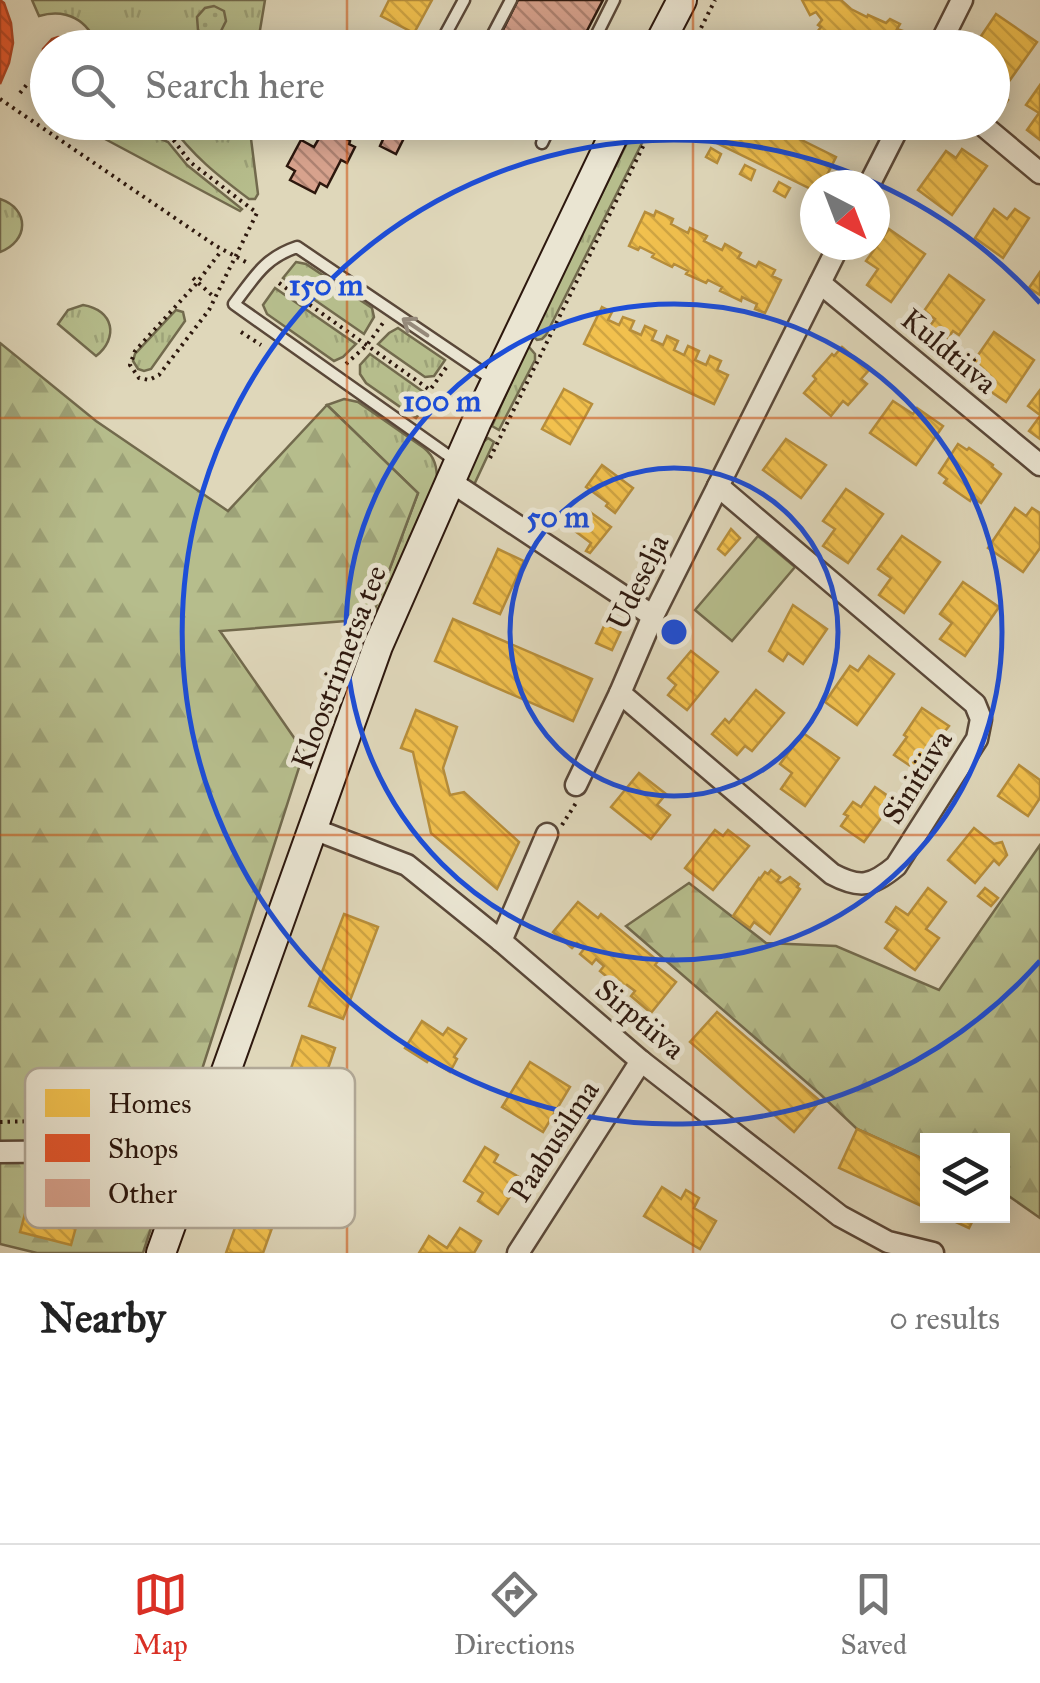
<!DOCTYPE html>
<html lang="en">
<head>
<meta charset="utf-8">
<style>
	body { margin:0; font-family:"IM FELL Great Primer",serif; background:#f6f6f6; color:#222 }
	.controls { position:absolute; right:30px; bottom:30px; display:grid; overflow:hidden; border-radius:0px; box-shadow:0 5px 25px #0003 }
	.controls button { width:90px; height:90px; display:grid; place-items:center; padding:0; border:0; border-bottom:2px solid #e0e0e0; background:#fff; color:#222; font:50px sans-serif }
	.compass { position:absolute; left:800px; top:170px; width:90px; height:90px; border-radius:50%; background:#fff; box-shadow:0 5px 25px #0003; rotate:138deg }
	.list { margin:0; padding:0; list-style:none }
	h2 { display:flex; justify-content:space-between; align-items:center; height:130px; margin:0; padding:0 40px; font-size:42px }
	h2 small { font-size:32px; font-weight:400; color:#767676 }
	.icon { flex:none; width:55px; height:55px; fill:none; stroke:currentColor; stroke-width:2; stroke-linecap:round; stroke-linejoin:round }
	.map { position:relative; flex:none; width:1040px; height:1253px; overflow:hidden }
	.search { position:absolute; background:#fff; box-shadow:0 5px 25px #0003; left:30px; right:30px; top:30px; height:110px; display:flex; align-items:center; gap:25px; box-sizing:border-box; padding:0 35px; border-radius:55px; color:#767676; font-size:38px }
	.sheet { height:290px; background:#fff }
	nav { display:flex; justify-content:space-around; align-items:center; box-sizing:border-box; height:140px; border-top:2px solid #e0e0e0; background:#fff; font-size:28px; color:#767676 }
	nav a { display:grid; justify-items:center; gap:5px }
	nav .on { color:#d93025 }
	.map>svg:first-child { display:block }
	.grass { fill:url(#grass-tufts); stroke:#726a4d; stroke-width:2.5 }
	.forest { fill:url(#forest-firs); stroke:#726a4d; stroke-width:2.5 }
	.park { fill:url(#park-dots); stroke:#726a4d; stroke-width:2.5 }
	.pitch { fill:#b6bd8c; stroke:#726a4d; stroke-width:2.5 }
	.homes { fill:url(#homes-back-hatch); stroke:#b78e3b; stroke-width:2.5 }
	.shops { fill:url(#shops-back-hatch); stroke:#ad4424; stroke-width:2.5 }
	.building { fill:url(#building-back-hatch); stroke:#2d180e; stroke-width:2.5 }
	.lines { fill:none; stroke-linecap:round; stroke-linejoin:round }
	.service-casing { stroke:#5a4839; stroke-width:15 }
	.minor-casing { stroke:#5a4839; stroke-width:25 }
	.secondary-casing { stroke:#2d180e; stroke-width:32 }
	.path { stroke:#2d180e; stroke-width:4; stroke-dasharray:2.5 5; stroke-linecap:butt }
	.service { stroke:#eae5d2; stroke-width:10 }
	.minor { stroke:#eae5d2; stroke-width:20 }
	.secondary { stroke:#eae5d2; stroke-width:28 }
	.oneway { stroke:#95897a }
	.grid { fill:none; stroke:#cc4f0c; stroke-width:2.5; stroke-opacity:0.55 }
	.ring { fill:none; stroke:#1d4ed8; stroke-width:5 }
	.labels { text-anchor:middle; stroke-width:10; stroke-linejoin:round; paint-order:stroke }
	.street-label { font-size:30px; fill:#2d180e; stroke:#eae5d2 }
	.key { fill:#eae5d2; stroke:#b1a897; stroke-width:2.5 }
	.key-label { font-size:28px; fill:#2d180e }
	.centre { fill:#1d4ed8; stroke:#eae5d2; stroke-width:5 }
	.ring-label { font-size:30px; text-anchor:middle; font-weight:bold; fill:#1d4ed8; stroke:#eae5d2; stroke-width:10; stroke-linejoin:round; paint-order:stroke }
</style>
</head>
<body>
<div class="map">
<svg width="1040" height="1253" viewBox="0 0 1040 1253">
	<defs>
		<pattern id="grass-tufts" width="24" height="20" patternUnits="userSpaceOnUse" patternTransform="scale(2.5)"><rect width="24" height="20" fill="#b6bd8c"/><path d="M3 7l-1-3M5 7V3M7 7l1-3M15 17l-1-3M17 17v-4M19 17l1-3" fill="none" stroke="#9da278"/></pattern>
		<pattern id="forest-firs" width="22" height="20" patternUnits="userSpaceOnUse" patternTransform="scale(2.5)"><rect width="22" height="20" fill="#b6bd8c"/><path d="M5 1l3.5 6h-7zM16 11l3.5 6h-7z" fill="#9da278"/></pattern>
		<pattern id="park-dots" width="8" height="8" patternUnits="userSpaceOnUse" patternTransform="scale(2.5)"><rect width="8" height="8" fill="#b6bd8c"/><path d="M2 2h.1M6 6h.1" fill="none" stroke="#9da278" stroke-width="1.8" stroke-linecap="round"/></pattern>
		<pattern id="homes-back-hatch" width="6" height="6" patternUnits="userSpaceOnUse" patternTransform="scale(2.5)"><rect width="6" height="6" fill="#f2c14e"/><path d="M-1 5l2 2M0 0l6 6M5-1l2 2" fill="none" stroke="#d0a543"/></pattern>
		<pattern id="shops-back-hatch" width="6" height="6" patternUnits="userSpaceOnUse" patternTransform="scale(2.5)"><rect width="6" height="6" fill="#e4572e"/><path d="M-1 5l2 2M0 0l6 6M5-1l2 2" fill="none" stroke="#b94726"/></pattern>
		<pattern id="building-back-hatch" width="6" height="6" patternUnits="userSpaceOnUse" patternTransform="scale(2.5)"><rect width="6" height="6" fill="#d7a28d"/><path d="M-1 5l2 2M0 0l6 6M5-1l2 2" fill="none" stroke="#af8372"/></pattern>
	</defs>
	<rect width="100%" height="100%" fill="#dfd7ba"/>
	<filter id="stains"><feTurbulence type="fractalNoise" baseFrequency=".002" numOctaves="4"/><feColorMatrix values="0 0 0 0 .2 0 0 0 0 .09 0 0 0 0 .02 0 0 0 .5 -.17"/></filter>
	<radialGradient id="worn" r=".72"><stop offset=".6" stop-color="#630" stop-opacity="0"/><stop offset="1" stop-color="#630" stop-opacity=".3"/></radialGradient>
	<g class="grass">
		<path d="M32 0H265L257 48 97 47C89 20 66 8 39 16Z"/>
		<polygon points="75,123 125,123 168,142 187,165 242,209 240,211"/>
		<path d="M169 123H249L258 194 255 199H249C217 175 193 156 169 123Z"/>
		<polygon points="637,123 652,123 546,335 542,339 537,340 533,336 534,330"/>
		<path d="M0 199C30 209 29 241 0 252Z"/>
		<polygon points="296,262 306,264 372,308 374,317 364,334 283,278"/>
		<polygon points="275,288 356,344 343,357 334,361 267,314 263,305"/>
		<path d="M83 305C114 310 119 338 96 356L58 324 68 310Z"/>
		<polygon points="176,310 183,312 185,321 151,369 144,371 138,369 133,361 135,354"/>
		<polygon points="398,328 445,360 434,376 425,377 378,344 389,333"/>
		<polygon points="529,347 535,354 535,360 499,430 492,426 526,349"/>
		<polygon points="370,354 432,398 416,418 366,383 360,374 360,365"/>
		<path d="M344 399 358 402 424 448C435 457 437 467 437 481L378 611 371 619 418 493 327 405Z"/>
		<polygon points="488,438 494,442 473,487 466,480 467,475 482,443"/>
	</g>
	<g class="forest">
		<polygon points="0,343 96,421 228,511 327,405 418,493 371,619 220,631 304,752 143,1253 37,1253 0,1244"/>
		<polygon points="1040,845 1040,1218 1003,1192 1002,1140 928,1140 927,1161 857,1129 820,1094 626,926 689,883 766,943 836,946 939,990"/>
	</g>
	<polygon class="park" points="214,6 224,11 226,21 218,37 218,47 209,47 208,40 198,30 197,17 205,8"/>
	<polygon class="pitch" points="758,536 795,567 732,641 695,610"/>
	<g class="homes">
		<polygon points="389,0 432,0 414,33 381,16"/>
		<polygon points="802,0 841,0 851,9 867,17 868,15 886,23 890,19 900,24 897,29 903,31 895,48 854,48 855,42 842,36 839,41 836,38 831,43 817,32 821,27 818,25 822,20 816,12 810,15"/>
		<polygon points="996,14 1037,42 1010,80 992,68 992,48 973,48"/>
		<polygon points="1040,85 1040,140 1027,130 1039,113 1026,105"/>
		<polygon points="998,93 1008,100 1001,109 992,103"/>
		<polygon points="681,122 765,122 836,157 822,185 815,185 815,191 680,125"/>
		<polygon points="711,148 721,154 717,163 706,157"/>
		<polygon points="962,149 987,166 952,215 918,190 946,151 956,158"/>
		<polygon points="745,165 755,170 751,180 740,174"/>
		<polygon points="779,182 790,188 785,197 774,191"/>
		<polygon points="994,209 1007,219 1015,209 1029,218 1003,258 975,238"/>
		<polygon points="656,211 673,219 671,224 688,233 690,228 707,236 704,241 722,250 725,244 741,253 738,258 756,267 759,262 775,270 772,276 781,280 765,313 755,309 757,304 742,297 741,301 720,291 722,287 708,280 706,283 686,274 688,271 674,264 672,267 652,257 654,254 640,247 638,250 629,246 645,212 654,216"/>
		<polygon points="889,229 925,254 891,302 867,285 878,269 866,261"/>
		<polygon points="1040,272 1040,295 1029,288"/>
		<polygon points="949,275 984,300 959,335 953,331 941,347 924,334 935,319 924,311"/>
		<polygon points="602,307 612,312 608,320 619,325 623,317 634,321 630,330 641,335 645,326 656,331 652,340 663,345 667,336 678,341 674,350 684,355 688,346 699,351 695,360 706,365 710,356 721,361 717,370 728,375 714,404 584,344"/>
		<polygon points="994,332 1034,360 1006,402 965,374"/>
		<polygon points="842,347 869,370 861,379 867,384 848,405 843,401 831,416 804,393 816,379 813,376 832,354 834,356"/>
		<polygon points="564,389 592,404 570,444 542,429"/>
		<polygon points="1040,390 1040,415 1028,406"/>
		<polygon points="893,401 913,414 917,408 943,426 916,465 870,433"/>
		<polygon points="1040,416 1040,439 1029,431"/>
		<polygon points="786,439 826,465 801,498 763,470"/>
		<polygon points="958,444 967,450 969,448 993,465 992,467 1001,474 981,503 972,497 970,501 944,483 947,479 939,473"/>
		<polygon points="602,465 633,488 615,513 606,506 608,503 586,487"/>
		<polygon points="846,489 883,514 848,563 823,546 835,529 823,521"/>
		<polygon points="1015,508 1026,516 1032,508 1040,513 1040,548 1023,572 988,548"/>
		<polygon points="590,512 611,527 590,553 586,551 591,543 575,531"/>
		<polygon points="731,529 740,538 725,555 718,549"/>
		<polygon points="902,536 940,562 904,613 879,595 891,578 878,569"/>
		<polygon points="498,549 524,561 500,614 474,603"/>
		<polygon points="963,582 999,607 965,656 940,639 952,623 940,614"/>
		<polygon points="793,605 827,629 803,664 788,653 783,661 769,651"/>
		<polygon points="453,619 592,679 573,721 435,661"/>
		<polygon points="605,624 621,631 612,650 596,643"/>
		<polygon points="691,651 718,672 687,710 668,695 676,685 668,678"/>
		<polygon points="869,656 894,674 857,725 825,702 850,666 858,671"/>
		<polygon points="756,690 784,713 752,751 745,746 737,755 712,734 725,719 729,723"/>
		<polygon points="922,708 949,726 915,769 894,755 907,737 904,735"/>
		<polygon points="416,710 457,727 443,768 450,795 464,792 519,842 497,889 431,833 413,752 401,748"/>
		<polygon points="803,733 839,758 805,806 781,789 792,773 780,764"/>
		<polygon points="1019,765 1040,780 1040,798 1028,816 998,796"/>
		<polygon points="639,773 666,794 657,805 670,815 651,839 611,807"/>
		<polygon points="875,787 894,800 864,842 841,826 848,816 844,814 853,802 861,807"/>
		<polygon points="974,828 994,844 1002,842 1007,855 999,865 994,860 975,883 948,860"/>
		<polygon points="715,830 723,836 728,830 749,846 713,890 685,868"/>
		<polygon points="771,870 780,877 777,881 781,883 790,877 799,884 797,887 800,889 770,934 754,922 750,928 733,916 759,878 760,879 765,872 768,874"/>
		<polygon points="928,888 946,902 926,929 939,938 915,970 885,948 898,930 886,922 896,907 908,915"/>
		<polygon points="985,888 998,898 991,906 978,896"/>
		<polygon points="578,902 598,918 601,914 658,961 655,965 676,982 651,1013 631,996 635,991 627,985 623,990 600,971 604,966 596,959 592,964 580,954 584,949 577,943 572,948 553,932"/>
		<polygon points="344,914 378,927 343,1019 309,1006"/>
		<polygon points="717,1012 820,1101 794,1132 690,1042"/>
		<polygon points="422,1021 443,1035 448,1028 466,1039 454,1057 457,1059 450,1072 429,1059 427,1062 405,1048"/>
		<polygon points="302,1036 335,1048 299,1154 266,1142"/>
		<polygon points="530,1062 570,1087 543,1132 502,1107"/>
		<polygon points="857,1129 928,1161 928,1209 839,1168"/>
		<polygon points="485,1147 498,1155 494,1162 522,1179 498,1214 478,1201 483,1193 464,1181"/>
		<polygon points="253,1177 286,1189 263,1253 226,1253"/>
		<polygon points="662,1187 681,1199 686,1190 699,1198 694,1208 716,1221 700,1249 644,1216"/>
		<polygon points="44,1190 78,1199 71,1226 76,1227 71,1245 20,1232 26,1210 38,1213"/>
		<polygon points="943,1216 975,1216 969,1228"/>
		<polygon points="460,1228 481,1241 474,1253 419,1253 429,1236 447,1248"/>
	</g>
	<g class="shops">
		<polygon points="0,0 4,3 11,23 13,43 9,63 0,84"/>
		<polygon points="58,37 70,39 79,48 48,48 48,70 42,62 43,49 52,39"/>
	</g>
	<g class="building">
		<polygon points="518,0 603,0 578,48 494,48"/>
		<polygon points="391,122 408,130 396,154 380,146"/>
		<polygon points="507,122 540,122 533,136"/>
		<polygon points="325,128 350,141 349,144 355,147 347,163 341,160 327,187 320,183 315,193 290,180 295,171 287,166 301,140 314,147"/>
	</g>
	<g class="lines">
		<g class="service-casing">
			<g id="service">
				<polyline points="491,38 511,0"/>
				<polyline points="438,48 464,0"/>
				<polyline points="590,48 614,0"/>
				<polyline points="542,143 552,122"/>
				<path d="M456 461 234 304C254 278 264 258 297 247L495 381"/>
			</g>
		</g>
		<g class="minor-casing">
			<g id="minor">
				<polyline points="938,48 962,0"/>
				<polyline points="979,122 1040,173"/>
				<polyline points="869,185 901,122"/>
				<polyline points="820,283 1040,465"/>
				<polyline points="450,481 653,616"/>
				<path d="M620 693 832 874C860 889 872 886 896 866L977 739 981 719 975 704 718 486"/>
				<polyline points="576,785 620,693 653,616 839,245"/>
				<polyline points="311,828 407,865 501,941 641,1061 840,1216 888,1242 933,1253"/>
				<polyline points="501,941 547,834"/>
				<polyline points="0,1152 198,1150"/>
				<polyline points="518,1253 641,1061"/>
			</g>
		</g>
		<g class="secondary-casing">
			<g id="secondary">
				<polyline points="657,48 682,0"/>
				<polyline points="161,1253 378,646 476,423 620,122"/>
			</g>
		</g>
		<g class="path">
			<polyline points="691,48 715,0"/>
			<polyline points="20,93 28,83 48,85"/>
			<polyline points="0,99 216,246 246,262"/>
			<polyline points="160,122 190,162 257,213 209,310 159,375 149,380 139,378 130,365 135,351 196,284 222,250"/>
			<polyline points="193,278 215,298"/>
			<polyline points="279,283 430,390 448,365"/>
			<polyline points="241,332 261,345"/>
			<polyline points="346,364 367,345 383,323"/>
			<polyline points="490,458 655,122"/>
			<polyline points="562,825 576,803"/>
			<polyline points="0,1122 185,1117"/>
		</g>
		<use href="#service" class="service"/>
		<use href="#minor" class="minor"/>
		<use href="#secondary" class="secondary"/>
	</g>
	<defs><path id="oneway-shaft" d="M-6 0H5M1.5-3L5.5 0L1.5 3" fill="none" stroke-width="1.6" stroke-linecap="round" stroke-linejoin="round" transform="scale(2.5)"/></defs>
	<use class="oneway" href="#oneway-shaft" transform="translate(415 327) rotate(-146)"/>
	<path class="grid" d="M347 0V48M693 0V48M347 122V1253M693 122V1253M0 418H1040M0 835H1040"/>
	<g class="ring">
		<circle cx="674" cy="632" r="164"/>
		<circle cx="674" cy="632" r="328"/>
		<path d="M1040 961A492 492 0 1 1 1040 303"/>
	</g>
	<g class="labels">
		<g class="street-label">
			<text transform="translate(949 351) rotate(40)" y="10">Kuldtiiva</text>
			<text transform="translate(638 582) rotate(-64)" y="10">Udeselja</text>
			<text transform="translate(339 667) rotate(-69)" y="10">Kloostrimetsa tee</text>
			<text transform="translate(917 777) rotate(-58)" y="10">Sinitiiva</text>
			<text transform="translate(640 1019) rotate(40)" y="10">Sirptiiva</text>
			<text transform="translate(554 1141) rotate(-57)" y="10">Paabusilma</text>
		</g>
	</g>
	<rect x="25" y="1068" width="330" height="160" rx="15" class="key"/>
	<rect x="45" y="1089" width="45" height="28" fill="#f2c14e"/>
	<rect x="45" y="1134" width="45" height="28" fill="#e4572e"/>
	<rect x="45" y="1179" width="45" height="28" fill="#d7a28d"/>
	<g class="key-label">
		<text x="108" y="1113">Homes</text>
		<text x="108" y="1158">Shops</text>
		<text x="108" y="1203">Other</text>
	</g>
	<circle cx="674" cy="632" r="15" class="centre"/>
	<g class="ring-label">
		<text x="326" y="295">150 m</text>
		<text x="442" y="411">100 m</text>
		<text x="558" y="527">50 m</text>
	</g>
	<rect width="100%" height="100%" filter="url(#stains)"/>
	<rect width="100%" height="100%" fill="url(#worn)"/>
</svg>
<div class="controls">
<button><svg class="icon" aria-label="layers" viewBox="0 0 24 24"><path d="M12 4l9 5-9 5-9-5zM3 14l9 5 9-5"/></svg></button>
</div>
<svg class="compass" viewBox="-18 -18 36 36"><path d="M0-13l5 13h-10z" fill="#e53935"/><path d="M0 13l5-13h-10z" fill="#767676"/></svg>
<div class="search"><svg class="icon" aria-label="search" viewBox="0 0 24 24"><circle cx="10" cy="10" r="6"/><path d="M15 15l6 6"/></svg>Search here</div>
</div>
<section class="sheet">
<h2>Nearby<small>0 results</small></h2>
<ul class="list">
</ul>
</section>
<nav>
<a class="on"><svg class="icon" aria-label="map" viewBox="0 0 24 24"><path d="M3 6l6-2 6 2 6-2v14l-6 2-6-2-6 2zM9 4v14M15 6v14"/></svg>Map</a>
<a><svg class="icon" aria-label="directions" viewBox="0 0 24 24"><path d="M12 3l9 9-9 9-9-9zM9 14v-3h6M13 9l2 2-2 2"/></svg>Directions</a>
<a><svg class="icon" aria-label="saved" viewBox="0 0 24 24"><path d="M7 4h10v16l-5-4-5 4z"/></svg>Saved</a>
</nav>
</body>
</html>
